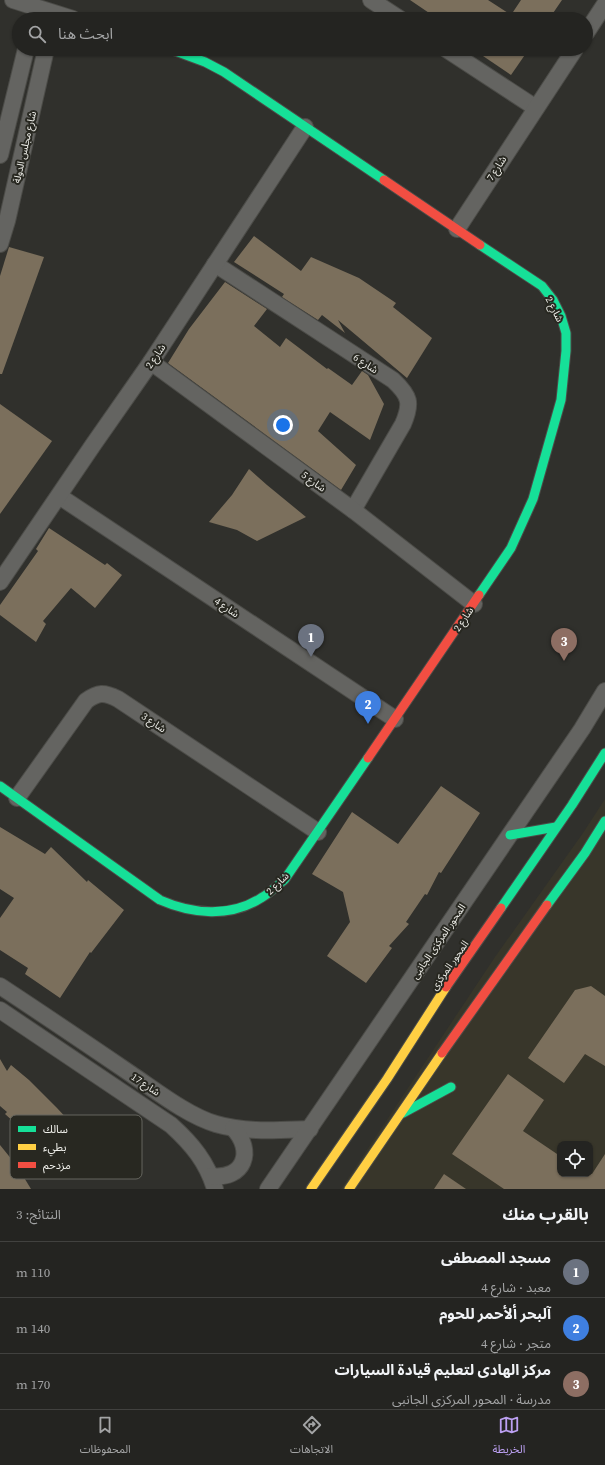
<!DOCTYPE html>
<html lang="ar">
<head>
<meta charset="utf-8">
<style>
	body { margin:0; font-family:"Source Serif 4","Noto Sans Arabic",serif; background:#30302e; color:#f1f3f6; direction:rtl }
	.controls { position:absolute; right:12px; bottom:12px; display:grid; overflow:hidden; border-radius:8px; box-shadow:0 1px 3px #0004 }
	.controls button { width:36px; height:36px; display:grid; place-items:center; padding:0; border:0; border-bottom:1px solid #41413f; background:#242421; color:#f1f3f6; font:20px sans-serif }
	.you { position:absolute; left:283px; top:425px; width:14px; height:14px; margin:-10px; border:3px solid #fff; border-radius:50%; background:#1a73e8; box-shadow:0 0 0 6px #1a73e833 }
	.badge { display:grid; place-items:center; width:26px; height:26px; border-radius:50%; background:#bca0f2; color:#fff; font-size:13px; font-weight:700 }
	.pin { position:absolute; translate:-50% -33px; filter:drop-shadow(0 1px 2px #0008) }
	.pin::after { content:''; position:absolute; top:21px; width:14px; height:12px; background:inherit; clip-path:polygon(0 0,100% 0,50% 100%) }
	.list { margin:0; padding:0; list-style:none }
	h2 { display:flex; justify-content:space-between; align-items:center; height:52px; margin:0; padding:0 16px; font-size:17px }
	h2 small { font-size:13px; font-weight:400; color:#a3a4a5 }
	.list li { display:grid; grid-template-columns:26px 1fr auto; gap:12px; align-items:center; box-sizing:border-box; height:56px; padding:0 16px; border-top:1px solid #41413f }
	.list b { display:block; font-size:15px; white-space:nowrap }
	.list p { margin:0; font-size:13px; white-space:nowrap; color:#a3a4a5 }
	.list em { font-size:13px; font-style:normal; color:#a3a4a5 }
	.icon { flex:none; width:22px; height:22px; fill:none; stroke:currentColor; stroke-width:2; stroke-linecap:round; stroke-linejoin:round }
	.map { position:relative; flex:none; width:605px; height:1189px; overflow:hidden; direction:ltr }
	.search { position:absolute; background:#242421; box-shadow:0 1px 3px #0004; left:12px; right:12px; top:12px; height:44px; display:flex; align-items:center; gap:10px; box-sizing:border-box; padding:0 14px; border-radius:22px; color:#a3a4a5; font-size:15px }
	.sheet { height:220px; background:#242421 }
	nav { display:flex; justify-content:space-around; align-items:center; box-sizing:border-box; height:56px; border-top:1px solid #41413f; background:#242421; font-size:11px; color:#a3a4a5 }
	nav a { display:grid; justify-items:center; gap:2px }
	nav .on { color:#bca0f2 }
	.map>svg:first-child { display:block }
	.built { fill:#38362a; fill-rule:evenodd }
	.building { fill:#7b6f5c }
	.lines { fill:none; stroke-linecap:round; stroke-linejoin:round }
	.street-casing { stroke:#4c4c48; stroke-width:18 }
	.fast-casing { stroke:#4c4c48; stroke-width:11 }
	.slow-casing { stroke:#4c4c48; stroke-width:11 }
	.jam-casing { stroke:#4c4c48; stroke-width:11 }
	.street { stroke:#646461; stroke-width:16 }
	.fast { stroke:#16e098; stroke-width:9 }
	.slow { stroke:#ffcf43; stroke-width:9 }
	.jam { stroke:#f24e42; stroke-width:9 }
	.labels { text-anchor:middle; stroke-width:4; stroke-linejoin:round; paint-order:stroke }
	.street-label { font-size:10px; fill:#f2f2ed; stroke:#282821 }
	.key { fill:#282821; stroke:#65655e; stroke-width:1 }
	.key-label { font-size:11px; fill:#f2f2ed }
</style>
</head>
<body>
<div class="map">
<svg width="605" height="1189" viewBox="0 0 605 1189">
	<rect width="100%" height="100%" fill="#30302c"/>
	<path class="built" d="M605 799V1189H341L495 957 583 833ZM560 1144H590V1174H560Z"/>
	<g class="building">
		<polygon points="410,0 488,0 511,15 521,0 562,0 549,19 438,19"/>
		<polygon points="488,49 529,49 511,75 483,56"/>
		<polygon points="254,236 301,271 311,257 359,278 396,303 393,307 432,338 407,378 338,320 345,333 322,315 318,320 282,297 284,294 234,262"/>
		<polygon points="9,247 44,257 2,374 0,374 0,276"/>
		<polygon points="225,282 267,309 254,326 280,347 286,338 327,369 328,368 352,385 362,371 368,375 384,404 370,440 330,412 318,431 356,465 341,490 168,363 189,329"/>
		<polygon points="0,404 52,441 0,514"/>
		<polygon points="249,469 267,485 306,517 257,541 237,530 209,522 232,495"/>
		<polygon points="49,528 105,565 107,563 122,575 95,608 71,588 43,621 46,624 36,642 0,615 0,605 38,551 36,549"/>
		<polygon points="441,786 480,813 441,873 439,872 427,895 425,894 406,922 409,924 389,946 392,948 366,983 327,956 350,922 343,892 312,874 352,812 398,844"/>
		<polygon points="0,827 45,854 51,847 87,882 88,880 124,910 91,953 90,952 60,998 25,974 28,968 0,950 0,918 14,898 0,889"/>
		<polygon points="591,986 605,996 605,1066 585,1054 564,1083 528,1058 575,990"/>
		<polygon points="0,1059 7,1071 11,1065 29,1080 57,1108 86,1139 56,1160 5,1114 7,1112 0,1106"/>
		<polygon points="508,1074 544,1100 523,1131 560,1156 560,1174 592,1174 605,1154 605,1189 504,1189 452,1154"/>
		<polygon points="0,1145 17,1166 31,1189 0,1189"/>
		<polygon points="444,1174 466,1189 434,1189"/>
	</g>
	<g class="lines">
		<g class="street-casing">
			<g id="street">
				<polyline points="13,0 73,19"/>
				<polyline points="371,0 400,19"/>
				<polyline points="586,33 605,4"/>
				<polyline points="446,49 536,108"/>
				<polyline points="0,155 26,49"/>
				<polyline points="457,229 575,49"/>
				<polyline points="0,244 7,221 46,49"/>
				<path d="M215 264 393 380C410 396 412 403 403 424L353 510"/>
				<polyline points="151,362 353,510 474,604"/>
				<polyline points="59,496 395,719"/>
				<polyline points="0,582 93,445 151,362 305,127"/>
				<path d="M17 798 86 701C98 692 104 692 118 699L318 832"/>
				<path d="M0 986C44 1015 87 1044 131 1074 155 1090 188 1116 216 1124 247 1133 279 1130 310 1129"/>
				<path d="M0 1010 171 1125C192 1144 207 1162 215 1189"/>
				<path d="M211 1176C244 1180 255 1151 233 1128"/>
				<polyline points="268,1189 582,729 605,691"/>
			</g>
		</g>
		<g class="fast-casing">
			<g id="fast">
				<polyline points="170,49 205,62 224,72 384,180"/>
				<polyline points="479,595 511,548 533,499 561,400 566,351 566,333 561,316 553,300 542,286 480,245"/>
				<path d="M0 786 160 900C192 914 230 918 261 898 270 893 277 886 285 879L368 758"/>
				<polyline points="510,835 556,827"/>
				<polyline points="547,905 585,853 605,821"/>
				<polyline points="501,908 572,805 605,753"/>
				<polyline points="403,1113 451,1087"/>
			</g>
		</g>
		<g class="slow-casing">
			<g id="slow">
				<polyline points="311,1189 387,1079 446,987"/>
				<polyline points="349,1189 442,1053"/>
			</g>
		</g>
		<g class="jam-casing">
			<g id="jam">
				<polyline points="384,180 480,245"/>
				<polyline points="368,758 479,595"/>
				<polyline points="446,987 501,908"/>
				<polyline points="442,1053 547,905"/>
			</g>
		</g>
		<use href="#street" class="street"/>
		<use href="#fast" class="fast"/>
		<use href="#slow" class="slow"/>
		<use href="#jam" class="jam"/>
	</g>
	<g class="labels">
		<g class="street-label">
			<text transform="translate(24 147) rotate(-77)" y="4">شارع مجلس الدولة</text>
			<text transform="translate(496 168) rotate(-57)" y="4">شارع 7</text>
			<text transform="translate(555 309) rotate(63)" y="4">شارع 2</text>
			<text transform="translate(155 356) rotate(-56)" y="4">شارع 2</text>
			<text transform="translate(366 363) rotate(33)" y="4">شارع 6</text>
			<text transform="translate(314 481) rotate(36)" y="4">شارع 5</text>
			<text transform="translate(227 607) rotate(34)" y="4">شارع 4</text>
			<text transform="translate(463 619) rotate(-56)" y="4">شارع 2</text>
			<text transform="translate(154 722) rotate(34)" y="4">شارع 3</text>
			<text transform="translate(277 883) rotate(-44)" y="4">شارع 2</text>
			<text transform="translate(438 941) rotate(-56)" y="4">المحور المركزى الجانبى</text>
			<text transform="translate(449 965) rotate(-55)" y="4">المحور المركزى</text>
			<text transform="translate(146 1084) rotate(34)" y="4">شارع 17</text>
		</g>
	</g>
	<rect x="10" y="1115" width="132" height="64" rx="6" class="key"/>
	<rect x="18" y="1126" width="18" height="6" fill="#16e098"/>
	<rect x="18" y="1144" width="18" height="6" fill="#ffcf43"/>
	<rect x="18" y="1162" width="18" height="6" fill="#f24e42"/>
	<g class="key-label">
		<text x="43" y="1133">سالك</text>
		<text x="43" y="1151">بطيء</text>
		<text x="43" y="1169">مزدحم</text>
	</g>
</svg>
<div class="controls">
<button><svg class="icon" aria-label="locate" viewBox="0 0 24 24"><circle cx="12" cy="12" r="6"/><path d="M12 2v4M12 18v4M2 12h4M18 12h4"/></svg></button>
</div>
<div class="you"></div>
<div class="pin badge" style="left:311px;top:657px;background:#6b7280">1</div>
<div class="pin badge" style="left:368px;top:724px;background:#3f7fe0">2</div>
<div class="pin badge" style="left:564px;top:661px;background:#8d6e63">3</div>
<div class="search"><svg class="icon" aria-label="search" viewBox="0 0 24 24"><circle cx="10" cy="10" r="6"/><path d="M15 15l6 6"/></svg>ابحث هنا</div>
</div>
<section class="sheet">
<h2>بالقرب منك<small>النتائج: 3</small></h2>
<ul class="list">
<li><span class="badge" style="background:#6b7280">1</span><div><b>مسجد المصطفى</b><p>معبد · شارع 4</p></div><em>110 m</em></li>
<li><span class="badge" style="background:#3f7fe0">2</span><div><b>آلبحر ألأحمر للحوم</b><p>متجر · شارع 4</p></div><em>140 m</em></li>
<li><span class="badge" style="background:#8d6e63">3</span><div><b>مركز الهادى لتعليم قيادة السيارات</b><p>مدرسة · المحور المركزى الجانبى</p></div><em>170 m</em></li>
</ul>
</section>
<nav>
<a class="on"><svg class="icon" aria-label="map" viewBox="0 0 24 24"><path d="M3 6l6-2 6 2 6-2v14l-6 2-6-2-6 2zM9 4v14M15 6v14"/></svg>الخريطة</a>
<a><svg class="icon" aria-label="directions" viewBox="0 0 24 24"><path d="M12 3l9 9-9 9-9-9zM9 14v-3h6M13 9l2 2-2 2"/></svg>الاتجاهات</a>
<a><svg class="icon" aria-label="saved" viewBox="0 0 24 24"><path d="M7 4h10v16l-5-4-5 4z"/></svg>المحفوظات</a>
</nav>
</body>
</html>
